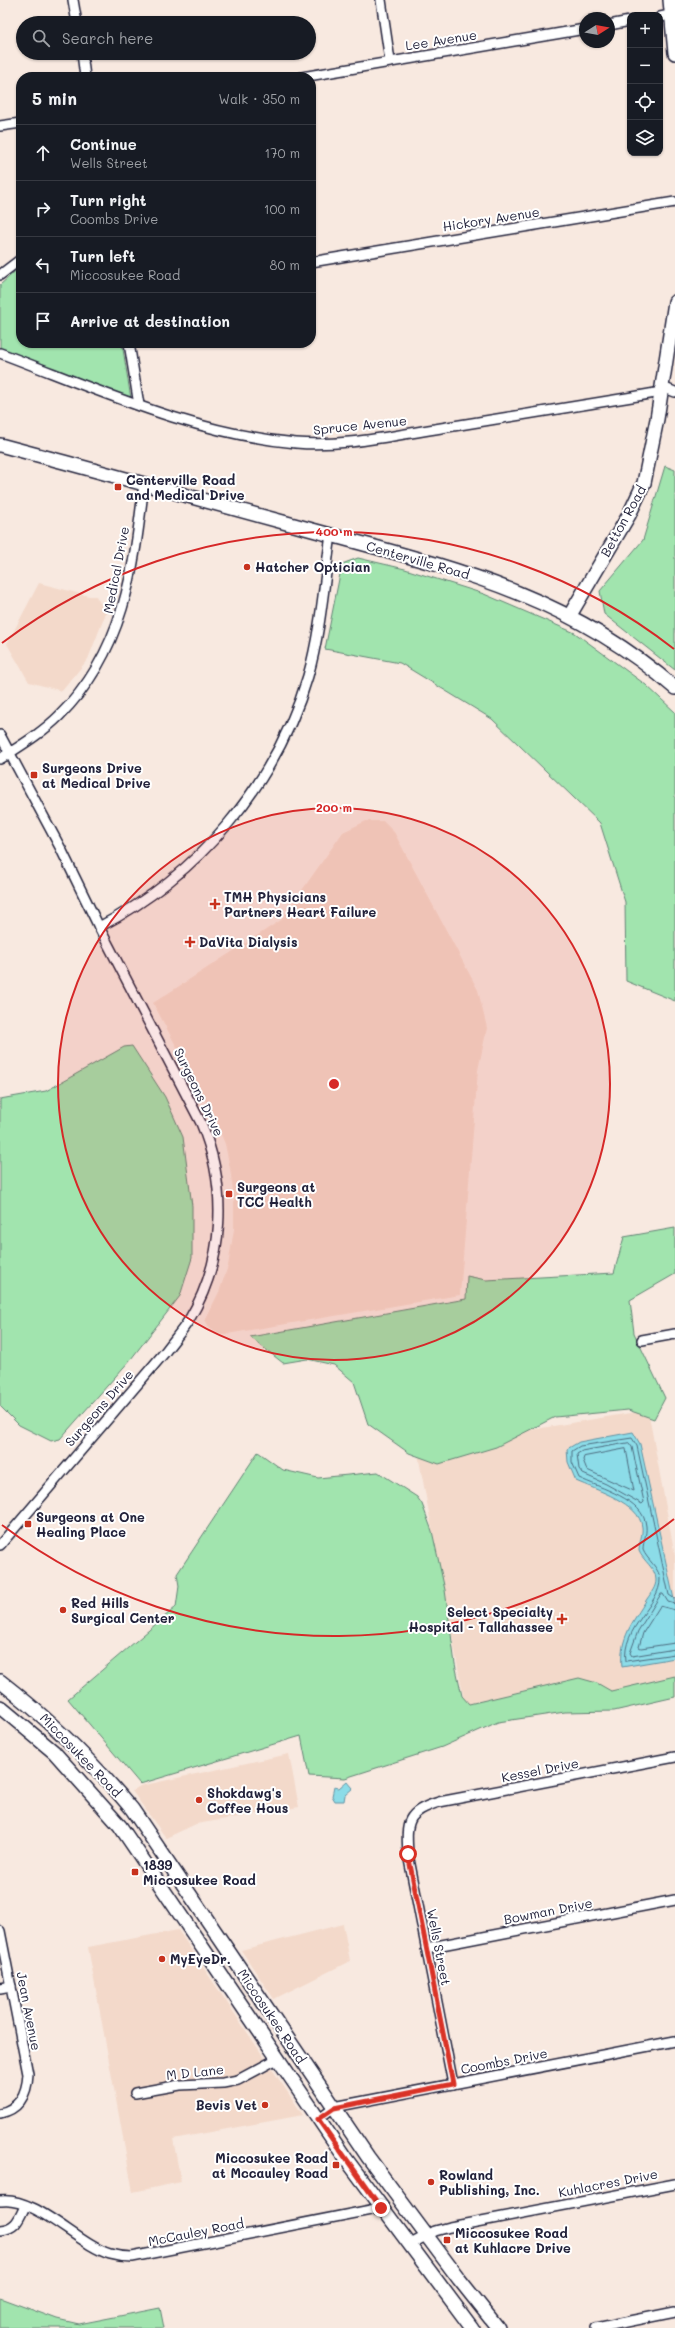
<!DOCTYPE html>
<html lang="en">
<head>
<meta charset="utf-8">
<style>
	body { margin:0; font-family:Mali,sans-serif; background:#242831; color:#f1f3f6 }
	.controls { position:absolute; right:12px; top:12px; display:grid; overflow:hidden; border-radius:8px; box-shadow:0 1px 3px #0004 }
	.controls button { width:36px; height:36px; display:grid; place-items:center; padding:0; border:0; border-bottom:1px solid #363941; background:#171b24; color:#f1f3f6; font:20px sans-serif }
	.compass { position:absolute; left:579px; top:12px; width:36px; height:36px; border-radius:50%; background:#171b24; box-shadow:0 1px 3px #0004; rotate:79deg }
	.stop { position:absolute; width:12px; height:12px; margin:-9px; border:3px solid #d93025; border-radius:50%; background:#fff }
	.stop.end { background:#d93025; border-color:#fff; box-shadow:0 1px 4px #0008 }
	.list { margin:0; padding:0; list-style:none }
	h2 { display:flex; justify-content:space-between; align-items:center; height:52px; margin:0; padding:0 16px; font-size:17px }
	h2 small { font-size:13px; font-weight:400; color:#9ea1a6 }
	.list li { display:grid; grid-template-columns:26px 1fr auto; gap:12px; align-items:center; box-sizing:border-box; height:56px; padding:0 16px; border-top:1px solid #363941 }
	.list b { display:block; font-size:15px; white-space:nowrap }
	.list p { margin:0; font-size:13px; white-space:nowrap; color:#9ea1a6 }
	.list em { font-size:13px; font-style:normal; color:#9ea1a6 }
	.icon { flex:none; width:22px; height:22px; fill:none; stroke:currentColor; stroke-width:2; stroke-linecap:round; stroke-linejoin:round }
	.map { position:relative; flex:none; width:675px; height:2328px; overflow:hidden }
	.search { position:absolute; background:#171b24; box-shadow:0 1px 3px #0004; left:16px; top:16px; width:300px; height:44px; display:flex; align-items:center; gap:10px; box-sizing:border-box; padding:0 14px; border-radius:22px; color:#9ea1a6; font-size:15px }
	.panel { position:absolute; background:#171b24; box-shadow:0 1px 3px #0004; left:16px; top:72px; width:300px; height:276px; border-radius:16px }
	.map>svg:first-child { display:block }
	.built { fill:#f3d9ca }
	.green { fill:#a1e4ae; stroke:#628374 }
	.water { fill:#8cdce8; stroke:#6292a3 }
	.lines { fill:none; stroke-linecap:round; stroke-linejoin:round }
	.shore { stroke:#4c6c80; stroke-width:1 }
	.street-casing { stroke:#22223b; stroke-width:12 }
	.secondary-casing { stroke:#22223b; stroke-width:16 }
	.street { stroke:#fff; stroke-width:9 }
	.secondary { stroke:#fff; stroke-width:13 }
	.route { stroke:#d93025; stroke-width:5 }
	.ring { fill:none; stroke:#d62828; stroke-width:2 }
	.poi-dot { fill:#c8321e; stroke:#fff; stroke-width:1.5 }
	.labels { text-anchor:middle; stroke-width:4; stroke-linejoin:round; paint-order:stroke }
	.street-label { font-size:13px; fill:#22223b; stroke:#fff }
	.poi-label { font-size:13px; font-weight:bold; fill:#22223b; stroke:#fff; text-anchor:start }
	.centre { fill:#d62828; stroke:#fff; stroke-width:2 }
	.ring-label { font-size:12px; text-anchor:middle; font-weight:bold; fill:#d62828; stroke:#fff; stroke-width:4; stroke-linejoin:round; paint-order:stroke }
</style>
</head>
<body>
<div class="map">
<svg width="675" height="2328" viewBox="0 0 675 2328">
	<rect width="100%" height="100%" fill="#f8e9e0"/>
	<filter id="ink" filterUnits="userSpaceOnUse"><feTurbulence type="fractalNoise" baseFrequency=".025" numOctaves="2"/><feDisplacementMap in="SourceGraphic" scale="8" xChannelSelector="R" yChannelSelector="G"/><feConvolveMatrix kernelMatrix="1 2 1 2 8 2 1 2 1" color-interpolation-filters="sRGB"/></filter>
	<g filter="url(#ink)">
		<g class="built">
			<polygon points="39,583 89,596 96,596 106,613 88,659 62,691 29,682 7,644"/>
			<polygon points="366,821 383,821 394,832 478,990 487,1028 478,1070 460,1295 221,1335 209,1327 205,1320 219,1292 228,1266 234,1229 234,1199 230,1168 225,1144 210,1109 153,1003 281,920 343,832"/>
			<polygon points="648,1410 675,1556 675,1682 468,1721 417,1449"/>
			<polygon points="289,1754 299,1807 196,1824 166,1838 132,1791 140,1786"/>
			<polygon points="343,1924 350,1961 274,1999 241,1950"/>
			<polygon points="178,1930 303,2115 173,2139 181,2182 133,2192 88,1947"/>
		</g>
		<g class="green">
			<polygon points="21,266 21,343 122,343 131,399 0,348 0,285"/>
			<polygon points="665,466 675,470 675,670 604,614 600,591 643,540"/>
			<polygon points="358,558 405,569 484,594 575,633 646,685 675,712 675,1001 626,981 625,902 600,823 492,719 400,663 325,649 342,564"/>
			<polygon points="132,1046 165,1097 183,1137 192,1206 192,1258 180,1296 131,1359 60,1439 51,1441 19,1425 0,1406 0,1099 46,1091 124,1047"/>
			<polygon points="675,1228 675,1274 630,1300 634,1333 665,1398 654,1419 628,1410 555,1417 496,1447 439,1464 409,1453 368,1424 354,1382 334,1365 307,1359 283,1363 250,1337 466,1299 467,1276 486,1280 614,1273 624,1237"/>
			<polygon points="258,1452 283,1470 318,1478 378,1472 417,1497 422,1504 432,1531 445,1590 455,1664 462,1696 469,1704 579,1678 597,1683 611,1691 675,1676 675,1697 614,1711 565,1712 498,1722 442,1747 345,1778 309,1776 301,1736 140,1784 68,1699 176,1607 179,1586 177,1574"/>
			<polygon points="0,2298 57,2319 79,2324 160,2308 164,2328 0,2328"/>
		</g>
		<g class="water">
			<path d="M633 1432 640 1444 675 1604V1658L622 1667C619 1638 633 1622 647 1599 651 1593 656 1587 656 1580 656 1568 643 1561 639 1551 639 1542 643 1535 642 1527 640 1503 596 1490 576 1481L568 1462 567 1449 579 1442Z"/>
			<polygon points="347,1781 353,1788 345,1795 344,1801 335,1801 332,1796 334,1787 339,1788"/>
		</g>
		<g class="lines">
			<g class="shore">
				<polygon points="629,1443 632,1447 644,1502 642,1504 606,1484 583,1474 579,1469 577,1454 582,1451"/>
				<polygon points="626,1449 634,1491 587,1470 583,1460 584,1457"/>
				<path d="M675 1599 669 1595 637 1446 632 1438 580 1446 572 1451V1462L579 1478C600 1488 644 1499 646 1526 647 1535 643 1541 643 1550 647 1560 659 1567 660 1579 661 1604 621 1628 626 1661L675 1654"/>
				<polyline points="675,1604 668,1602 663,1594 661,1594 638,1631 630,1653 632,1656 675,1649"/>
				<polyline points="675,1610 660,1606 643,1633 639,1647 641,1648 675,1643"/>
			</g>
			<g class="street-casing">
				<g id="street">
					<polyline points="73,0 77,23"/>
					<polyline points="381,0 390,61"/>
					<polyline points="660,17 675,14"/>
					<polyline points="609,25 630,21"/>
					<polyline points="82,53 85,77"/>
					<polyline points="302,77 585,29"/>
					<polyline points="0,126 21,123"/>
					<polyline points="311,262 675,202"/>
					<polyline points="0,275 21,259"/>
					<polyline points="129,343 139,405"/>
					<path d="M0 353C96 389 193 434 296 443 342 447 390 436 435 429 511 417 586 405 661 392"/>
					<polyline points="662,387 675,392"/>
					<path d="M0 735 61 849 99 927 201 1123C228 1187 225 1260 189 1320 182 1331 173 1341 165 1352L0 1545"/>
					<path d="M0 759C20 746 42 733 59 716 124 652 134 570 144 483"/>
					<path d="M99 927C199 875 276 784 308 676 321 630 324 582 331 535"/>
					<polyline points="642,1340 675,1334"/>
					<path d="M0 1931 28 2074C27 2093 20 2109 0 2113"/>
					<polyline points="426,1948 675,1900"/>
					<polyline points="0,1988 11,1986"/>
					<path d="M453 2084 408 1854C406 1822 406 1812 439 1802L675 1757"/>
					<polyline points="135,2093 180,2085 223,2083 238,2080 277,2059"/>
					<polyline points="318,2119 334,2107 675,2041"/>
					<path d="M0 2201C36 2196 77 2244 110 2254 117 2256 125 2257 132 2257L381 2208"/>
					<path d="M0 2230C16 2229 19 2219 25 2206"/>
					<polyline points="409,2245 435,2231 450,2227 675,2184"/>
					<polyline points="596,2328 675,2312"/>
				</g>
			</g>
			<g class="secondary-casing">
				<g id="secondary">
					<polyline points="670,0 675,53"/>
					<path d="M0 445C102 472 204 500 305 528 443 566 564 591 675 688"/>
					<polyline points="570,615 629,515 644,483 657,419 675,302"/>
					<path d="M0 1681C49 1719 92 1761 132 1809L368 2157 459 2279 498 2328"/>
					<polyline points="0,1707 54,1752 120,1826 346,2159 472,2328"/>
				</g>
			</g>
			<use href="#street" class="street"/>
			<use href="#secondary" class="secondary"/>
		</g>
	</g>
	<g class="lines" filter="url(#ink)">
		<polyline class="route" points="381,2208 318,2119 334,2108 453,2084 408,1854"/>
	</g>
	<circle cx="334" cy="1084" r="276" fill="#d62828" fill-opacity=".12"/>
	<g class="ring">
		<circle cx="334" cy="1084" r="276"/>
		<path d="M674 1519A552 552 0 0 1 2 1525M2 643A552 552 0 0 1 674 649"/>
	</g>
	<g class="poi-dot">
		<rect x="114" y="483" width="8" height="8" rx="2"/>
		<circle cx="247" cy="567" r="4"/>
		<rect x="30" y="771" width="8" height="8" rx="2"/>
		<path d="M213 898h4v4h4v4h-4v4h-4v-4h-4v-4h4z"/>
		<path d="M188 936h4v4h4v4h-4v4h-4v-4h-4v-4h4z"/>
		<rect x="225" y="1190" width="8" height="8" rx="2"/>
		<rect x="24" y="1520" width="8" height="8" rx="2"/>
		<circle cx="63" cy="1610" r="4"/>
		<path d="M560 1613h4v4h4v4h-4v4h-4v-4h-4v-4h4z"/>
		<circle cx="199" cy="1800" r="4"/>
		<rect x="131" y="1868" width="8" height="8" rx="2"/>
		<circle cx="162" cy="1959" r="4"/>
		<circle cx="265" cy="2105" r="4"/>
		<rect x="332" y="2161" width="8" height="8" rx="2"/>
		<circle cx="431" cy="2182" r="4"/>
		<rect x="443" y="2236" width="8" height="8" rx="2"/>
	</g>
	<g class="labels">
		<g class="street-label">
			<text transform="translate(441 40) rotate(-9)" y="5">Lee Avenue</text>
			<text transform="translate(491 219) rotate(-9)" y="5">Hickory Avenue</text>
			<text transform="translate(360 425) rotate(-6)" y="5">Spruce Avenue</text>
			<text transform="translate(623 521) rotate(-61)" y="5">Betton Road</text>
			<text transform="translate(418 560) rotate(16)" y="5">Centerville Road</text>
			<text transform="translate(116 570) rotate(-79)" y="5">Medical Drive</text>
			<text transform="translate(199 1092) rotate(64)" y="5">Surgeons Drive</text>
			<text transform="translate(99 1408) rotate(-49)" y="5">Surgeons Drive</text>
			<text transform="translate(81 1755) rotate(46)" y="5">Miccosukee Road</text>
			<text transform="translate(540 1770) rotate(-11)" y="5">Kessel Drive</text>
			<text transform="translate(548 1911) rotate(-11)" y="5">Bowman Drive</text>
			<text transform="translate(439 1947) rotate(79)" y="5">Wells Street</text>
			<text transform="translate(29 2011) rotate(79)" y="5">Jean Avenue</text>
			<text transform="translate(272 2016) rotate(56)" y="5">Miccosukee Road</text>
			<text transform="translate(504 2061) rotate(-11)" y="5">Coombs Drive</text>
			<text transform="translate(195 2072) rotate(-6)" y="5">M D Lane</text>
			<text transform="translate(608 2183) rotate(-11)" y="5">Kuhlacres Drive</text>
			<text transform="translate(196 2232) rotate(-11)" y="5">McCauley Road</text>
		</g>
		<g class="poi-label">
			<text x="126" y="485">Centerville Road<tspan x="126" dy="15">and Medical Drive</tspan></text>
			<text x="255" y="572">Hatcher Optician</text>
			<text x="42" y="773">Surgeons Drive<tspan x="42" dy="15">at Medical Drive</tspan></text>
			<text x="224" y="902">TMH Physicians<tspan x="224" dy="15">Partners Heart Failure</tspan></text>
			<text x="199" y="947">DaVita Dialysis</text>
			<text x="237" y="1192">Surgeons at<tspan x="237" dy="15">TCC Health</tspan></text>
			<text x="36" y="1522">Surgeons at One<tspan x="36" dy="15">Healing Place</tspan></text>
			<text x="71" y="1608">Red Hills<tspan x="71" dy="15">Surgical Center</tspan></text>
			<text x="553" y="1617" text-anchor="end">Select Specialty<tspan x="553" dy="15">Hospital - Tallahassee</tspan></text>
			<text x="207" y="1798">Shokdawg's<tspan x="207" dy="15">Coffee Hous</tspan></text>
			<text x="143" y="1870">1839<tspan x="143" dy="15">Miccosukee Road</tspan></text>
			<text x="170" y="1964">MyEyeDr.</text>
			<text x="257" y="2110" text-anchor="end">Bevis Vet</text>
			<text x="328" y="2163" text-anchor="end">Miccosukee Road<tspan x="328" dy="15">at Mccauley Road</tspan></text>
			<text x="439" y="2180">Rowland<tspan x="439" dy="15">Publishing, Inc.</tspan></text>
			<text x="455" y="2238">Miccosukee Road<tspan x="455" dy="15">at Kuhlacre Drive</tspan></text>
		</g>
	</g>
	<circle cx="334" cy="1084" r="6" class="centre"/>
	<g class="ring-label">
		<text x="334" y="536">400 m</text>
		<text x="334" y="812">200 m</text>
	</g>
</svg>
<div class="controls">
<button>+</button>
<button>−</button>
<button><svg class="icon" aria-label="locate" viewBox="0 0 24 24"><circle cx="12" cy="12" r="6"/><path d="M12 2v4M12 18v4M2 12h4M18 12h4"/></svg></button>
<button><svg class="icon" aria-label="layers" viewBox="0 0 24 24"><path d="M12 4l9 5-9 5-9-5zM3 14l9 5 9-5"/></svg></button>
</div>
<svg class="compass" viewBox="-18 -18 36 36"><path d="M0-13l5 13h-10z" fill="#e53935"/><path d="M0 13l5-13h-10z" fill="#9ea1a6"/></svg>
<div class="stop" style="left:408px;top:1854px"></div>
<div class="stop end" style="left:381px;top:2208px"></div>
<div class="search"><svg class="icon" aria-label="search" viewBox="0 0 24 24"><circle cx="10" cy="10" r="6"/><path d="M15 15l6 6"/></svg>Search here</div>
<section class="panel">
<h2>5 min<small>Walk · 350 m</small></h2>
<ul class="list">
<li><svg class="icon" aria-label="ahead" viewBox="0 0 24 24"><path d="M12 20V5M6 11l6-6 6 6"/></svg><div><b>Continue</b><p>Wells Street</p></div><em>170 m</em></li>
<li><svg class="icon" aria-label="right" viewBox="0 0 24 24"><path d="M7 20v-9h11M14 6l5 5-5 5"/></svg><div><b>Turn right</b><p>Coombs Drive</p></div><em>100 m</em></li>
<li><svg class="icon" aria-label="left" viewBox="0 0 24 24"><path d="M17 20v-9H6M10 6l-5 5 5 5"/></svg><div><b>Turn left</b><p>Miccosukee Road</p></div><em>80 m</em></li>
<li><svg class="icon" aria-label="arrive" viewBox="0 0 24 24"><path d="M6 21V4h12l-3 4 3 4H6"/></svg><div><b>Arrive at destination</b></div></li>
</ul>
</section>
</div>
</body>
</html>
